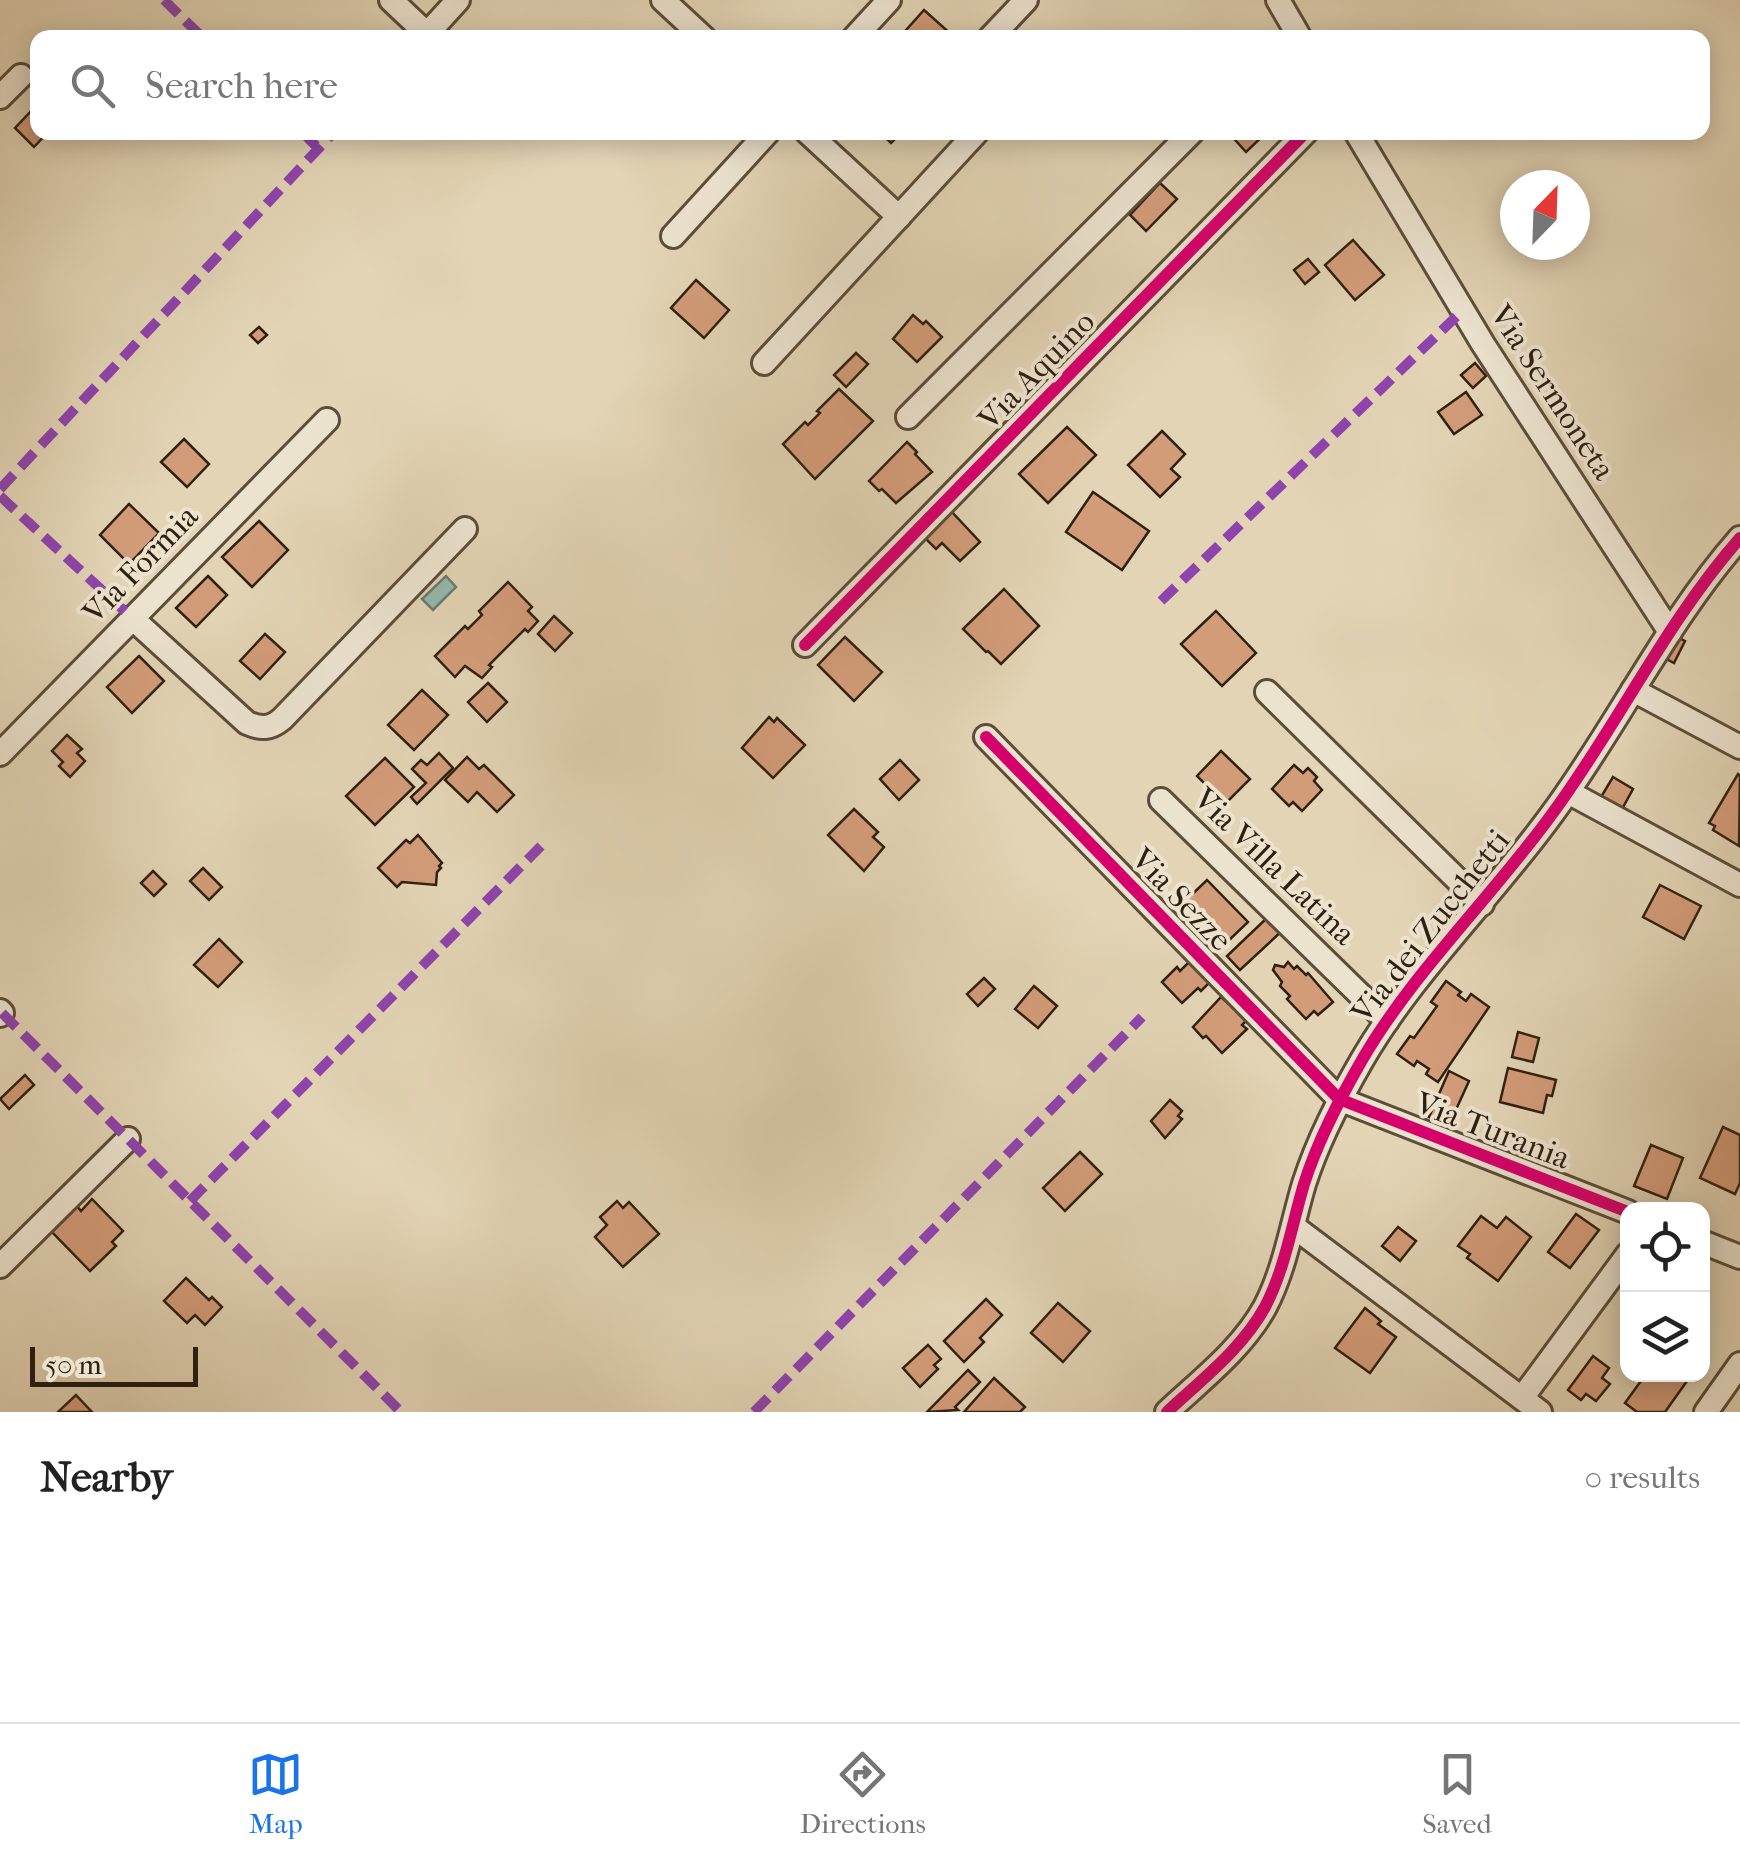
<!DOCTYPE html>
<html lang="en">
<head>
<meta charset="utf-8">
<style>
	body { margin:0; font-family:"IM FELL French Canon",serif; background:#f6f6f6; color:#222 }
	.controls { position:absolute; right:30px; bottom:30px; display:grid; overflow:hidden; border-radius:20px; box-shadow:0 5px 25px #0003 }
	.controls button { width:90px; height:90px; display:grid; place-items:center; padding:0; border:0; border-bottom:2px solid #e0e0e0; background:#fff; color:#222; font:50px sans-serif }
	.compass { position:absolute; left:1500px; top:170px; width:90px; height:90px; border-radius:50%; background:#fff; box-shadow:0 5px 25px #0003; rotate:23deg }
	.scale { position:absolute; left:30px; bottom:25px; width:168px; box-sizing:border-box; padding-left:10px; border:5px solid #2f2010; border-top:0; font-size:28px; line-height:35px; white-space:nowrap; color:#2f2010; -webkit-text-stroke:8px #ece3cf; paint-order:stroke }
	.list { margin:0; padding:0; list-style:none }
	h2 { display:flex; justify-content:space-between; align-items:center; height:130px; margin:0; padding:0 40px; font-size:42px }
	h2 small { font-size:32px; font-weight:400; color:#767676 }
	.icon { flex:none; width:55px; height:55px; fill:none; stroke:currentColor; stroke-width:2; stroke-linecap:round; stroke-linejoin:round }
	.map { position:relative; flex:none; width:1740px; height:1412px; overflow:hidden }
	.search { position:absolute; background:#fff; box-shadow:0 5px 25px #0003; left:30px; right:30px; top:30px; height:110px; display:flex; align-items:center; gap:25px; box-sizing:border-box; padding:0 35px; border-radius:20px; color:#767676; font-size:38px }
	.sheet { height:310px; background:#fff }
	nav { display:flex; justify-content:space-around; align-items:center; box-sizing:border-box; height:140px; border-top:2px solid #e0e0e0; background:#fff; font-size:28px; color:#767676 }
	nav a { display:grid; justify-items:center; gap:5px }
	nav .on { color:#1a73e8 }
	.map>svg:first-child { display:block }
	.water { fill:#95b8af; stroke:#6c7b6f; stroke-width:2.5 }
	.building { fill:#d39c79; stroke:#2f2010; stroke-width:2.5 }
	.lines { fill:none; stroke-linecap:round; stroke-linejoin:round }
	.minor-casing { stroke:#5c4d39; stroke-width:28 }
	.minor { stroke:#ece3cf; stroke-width:22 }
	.quiet { stroke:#8e44ad; stroke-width:10; stroke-dasharray:20 10; stroke-linecap:butt }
	.cycleway-casing { stroke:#ece3cf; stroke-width:19 }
	.cycleway { stroke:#d6006c; stroke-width:12 }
	.labels { text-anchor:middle; stroke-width:8; stroke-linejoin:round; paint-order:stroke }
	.street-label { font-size:32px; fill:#2f2010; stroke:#ece3cf }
</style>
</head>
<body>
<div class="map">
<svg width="1740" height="1412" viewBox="0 0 1740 1412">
	<rect width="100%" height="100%" fill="#e2d4b5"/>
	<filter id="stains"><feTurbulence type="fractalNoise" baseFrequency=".002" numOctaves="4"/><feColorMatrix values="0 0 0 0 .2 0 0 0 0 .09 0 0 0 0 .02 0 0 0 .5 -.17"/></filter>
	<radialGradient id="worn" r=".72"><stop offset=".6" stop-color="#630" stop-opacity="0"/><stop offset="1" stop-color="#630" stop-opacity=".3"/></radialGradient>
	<polygon class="water" points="446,576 456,587 433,610 422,599"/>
	<g class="building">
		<polygon points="924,10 952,35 949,38 899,38"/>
		<polygon points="36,106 38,132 48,132 34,147 15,128"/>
		<polygon points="880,132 902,132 891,143"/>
		<polygon points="1228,132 1267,132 1246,152"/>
		<polygon points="1160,183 1177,199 1146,231 1130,215"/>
		<polygon points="1353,240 1384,275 1355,300 1325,265"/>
		<polygon points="1308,259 1319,272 1305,284 1294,270"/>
		<polygon points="696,280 729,310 704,338 671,308"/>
		<polygon points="913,315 923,324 926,321 942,337 917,362 893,339"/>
		<polygon points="259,327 267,335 258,343 250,335"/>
		<polygon points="856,353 868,364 846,387 834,375"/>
		<polygon points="1475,363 1486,376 1473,388 1461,375"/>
		<polygon points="839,389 873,421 815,479 783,444 805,422 808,425 820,413 817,411"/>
		<polygon points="1466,392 1482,415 1454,434 1438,412"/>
		<polygon points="1067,427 1096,455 1048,503 1019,474"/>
		<polygon points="1162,431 1185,454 1171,469 1180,477 1160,497 1128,465"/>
		<polygon points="184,439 209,464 187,487 161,462"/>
		<polygon points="907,442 917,452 915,454 932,472 896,503 882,489 879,491 869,481"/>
		<polygon points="1093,492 1149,531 1122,570 1066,532"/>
		<polygon points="129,504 159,533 129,564 100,535"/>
		<polygon points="951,511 980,542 960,561 942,543 936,549 924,537"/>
		<polygon points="259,521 288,550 252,587 222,557"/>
		<polygon points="208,576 227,595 196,627 176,608"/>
		<polygon points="508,582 532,607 528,611 538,621 528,632 525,629 489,665 492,667 482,678 465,666 455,677 435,656 465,626 468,629 482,615 479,611"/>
		<polygon points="1004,589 1039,626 1001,664 988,651 986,652 963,629"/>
		<polygon points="1216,611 1256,653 1222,686 1181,644"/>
		<polygon points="554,616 572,633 555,651 538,634"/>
		<polygon points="265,634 285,652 260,679 240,661"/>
		<polygon points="1672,634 1685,641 1674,663 1661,656"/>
		<polygon points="845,637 882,672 854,701 818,665"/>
		<polygon points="139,656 164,681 132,713 107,687"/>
		<polygon points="488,683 507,702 487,722 468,702"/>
		<polygon points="422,690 448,715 414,750 388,725"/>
		<polygon points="769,717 774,722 777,718 805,745 773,778 742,748"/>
		<polygon points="67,735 82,749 77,753 85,761 70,777 59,766 63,762 52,751"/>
		<polygon points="1221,751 1250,779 1225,804 1197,776"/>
		<polygon points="439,753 453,768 417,804 411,797 426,783 412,769 421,760 427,765"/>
		<polygon points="467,757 479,769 484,765 514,795 497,812 477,792 468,802 445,780"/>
		<polygon points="385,758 414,787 375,825 346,796"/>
		<polygon points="900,760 919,780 899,800 880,779"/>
		<polygon points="1294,765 1303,773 1308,768 1317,777 1314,781 1322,790 1302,811 1293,802 1289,806 1272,789"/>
		<polygon points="1738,774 1740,776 1739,846 1713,830 1715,826 1709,823"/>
		<polygon points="1613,777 1633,789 1622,809 1601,797"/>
		<polygon points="854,809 878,832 873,837 884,847 864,871 828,835"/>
		<polygon points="418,835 442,863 439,866 441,868 437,872 436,885 402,882 397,887 378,868 406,840 410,843"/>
		<polygon points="203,868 222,887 209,900 190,881"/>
		<polygon points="153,871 166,884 154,896 141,883"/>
		<polygon points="1207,880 1248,922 1224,945 1183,903"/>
		<polygon points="1660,885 1701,906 1684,939 1643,917"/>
		<polygon points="1270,915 1284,929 1240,970 1227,956"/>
		<polygon points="219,939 242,962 218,987 194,965"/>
		<polygon points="1190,961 1210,982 1201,991 1198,988 1182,1003 1162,982 1177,967 1180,971"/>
		<polygon points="1288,962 1294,969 1297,966 1306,975 1308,973 1333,1002 1318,1015 1314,1011 1306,1019 1287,999 1290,996 1280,986 1282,982 1273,970 1275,965 1284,967"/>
		<polygon points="984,978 995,989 978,1006 967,994"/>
		<polygon points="1446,981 1461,992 1458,995 1466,1001 1471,994 1489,1007 1438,1082 1426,1074 1429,1069 1417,1061 1414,1066 1397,1054 1410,1036 1414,1038 1437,1006 1431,1002"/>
		<polygon points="1034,986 1057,1006 1038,1028 1015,1009"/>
		<polygon points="1221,997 1247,1020 1242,1025 1247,1029 1222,1053 1206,1036 1203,1038 1193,1027"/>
		<polygon points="1518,1032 1539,1038 1533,1062 1512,1057"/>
		<polygon points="1508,1068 1556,1080 1552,1096 1547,1095 1543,1113 1500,1102"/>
		<polygon points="1449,1071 1469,1081 1449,1125 1429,1117"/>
		<polygon points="25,1075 34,1085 9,1109 0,1099"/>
		<polygon points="1170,1100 1182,1111 1178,1116 1182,1119 1165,1138 1151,1121"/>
		<polygon points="1723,1127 1740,1135 1740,1183 1735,1194 1700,1178"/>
		<polygon points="1651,1145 1683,1158 1667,1199 1634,1186"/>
		<polygon points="1080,1152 1102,1174 1065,1211 1043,1188"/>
		<polygon points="92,1199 123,1231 112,1242 116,1246 90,1271 51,1231 77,1206 81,1211"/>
		<polygon points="617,1201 623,1208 629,1202 659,1234 623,1267 595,1237 607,1225 600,1217"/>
		<polygon points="1576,1214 1599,1230 1570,1268 1548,1252"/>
		<polygon points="1481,1216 1497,1228 1506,1217 1531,1237 1498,1281 1467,1258 1470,1254 1458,1246"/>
		<polygon points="1398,1227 1416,1241 1400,1261 1382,1246"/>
		<polygon points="186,1278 209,1300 212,1297 222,1307 205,1325 195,1315 187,1323 164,1301"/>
		<polygon points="986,1299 1002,1315 980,1338 984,1342 964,1362 944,1341"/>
		<polygon points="1058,1303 1090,1331 1063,1362 1031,1333"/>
		<polygon points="1365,1308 1381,1321 1378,1324 1396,1337 1370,1373 1335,1348"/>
		<polygon points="928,1345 941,1359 934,1365 938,1369 920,1387 903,1368"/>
		<polygon points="1593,1356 1609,1368 1602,1378 1610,1384 1596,1401 1586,1394 1581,1400 1568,1390"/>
		<polygon points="968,1370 980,1382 955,1407 958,1410 927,1412"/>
		<polygon points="1646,1374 1692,1374 1665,1412 1637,1412 1625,1403"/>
		<polygon points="994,1378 1025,1407 1020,1412 964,1412"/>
		<polygon points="76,1395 92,1412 58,1412"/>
	</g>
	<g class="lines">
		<g class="minor-casing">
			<g id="minor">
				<polyline points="391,0 427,34 458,0"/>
				<polyline points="663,0 704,38"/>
				<polyline points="1278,0 1300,38"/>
				<polyline points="854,38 889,0"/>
				<polyline points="990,38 1026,0"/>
				<polyline points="0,97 21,76"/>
				<polyline points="807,132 899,217"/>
				<polyline points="1356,132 1483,344 1670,632"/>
				<polyline points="673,236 768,132"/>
				<polyline points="764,363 977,132"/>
				<polyline points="908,417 1192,132"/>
				<path d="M132 618 247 723C261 729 270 729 282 719L465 529"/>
				<polyline points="805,645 1306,132"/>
				<polyline points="1633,690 1740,747"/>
				<polyline points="1267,692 1482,904"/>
				<polyline points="986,737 1339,1099 1628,1212"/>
				<polyline points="0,754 327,420"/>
				<polyline points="1568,792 1740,885"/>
				<polyline points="1161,800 1387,1021"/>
				<polyline points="0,1011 2,1013 0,1015"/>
				<polyline points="1293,1226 1540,1412"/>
				<polyline points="1702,1242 1740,1257"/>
				<polyline points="0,1266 128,1139"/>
				<polyline points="1522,1398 1628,1254"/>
				<path d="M1167 1412C1201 1380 1242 1349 1265 1307 1285 1269 1292 1224 1304 1184 1318 1140 1339 1100 1362 1060 1413 972 1492 897 1552 814 1618 725 1666 622 1740 538"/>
				<polyline points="1706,1412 1740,1364"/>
			</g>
		</g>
		<use href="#minor" class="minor"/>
		<g class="quiet">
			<polyline points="164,0 203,38"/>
			<polyline points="423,38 427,34"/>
			<polyline points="302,132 319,149"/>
			<polyline points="0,489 334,132"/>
			<polyline points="0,496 132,618"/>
			<polyline points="1161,601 1462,311"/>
			<polyline points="2,1013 401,1412"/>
			<polyline points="190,1201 541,846"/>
			<polyline points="754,1412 1142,1017"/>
		</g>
		<g class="cycleway-casing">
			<g id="cycleway">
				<polyline points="805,645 1306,132"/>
				<polyline points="986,737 1339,1099 1628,1212"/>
				<path d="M1167 1412C1201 1380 1242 1349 1265 1307 1285 1269 1292 1224 1304 1184 1318 1140 1339 1100 1362 1060 1413 972 1492 897 1552 814 1618 725 1666 622 1740 538"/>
			</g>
		</g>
		<use href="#cycleway" class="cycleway"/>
	</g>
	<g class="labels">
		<g class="street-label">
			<text transform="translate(1036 370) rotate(-46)" y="11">Via Aquino</text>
			<text transform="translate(1553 392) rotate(57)" y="11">Via Sermoneta</text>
			<text transform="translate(140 564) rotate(-46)" y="11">Via Formia</text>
			<text transform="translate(1275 866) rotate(44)" y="11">Via Villa Latina</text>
			<text transform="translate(1182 899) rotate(46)" y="11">Via Sezze</text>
			<text transform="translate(1430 926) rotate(-52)" y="11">Via dei Zucchetti</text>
			<text transform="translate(1493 1130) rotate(21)" y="11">Via Turania</text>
		</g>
	</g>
	<rect width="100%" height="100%" filter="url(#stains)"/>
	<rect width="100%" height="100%" fill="url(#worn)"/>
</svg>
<div class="controls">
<button><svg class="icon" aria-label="locate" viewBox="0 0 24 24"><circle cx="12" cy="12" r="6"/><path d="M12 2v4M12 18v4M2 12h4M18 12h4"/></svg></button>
<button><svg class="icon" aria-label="layers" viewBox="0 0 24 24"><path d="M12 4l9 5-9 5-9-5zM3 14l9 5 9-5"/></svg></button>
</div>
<svg class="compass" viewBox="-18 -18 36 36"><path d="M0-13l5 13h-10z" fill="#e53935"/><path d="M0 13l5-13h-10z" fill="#767676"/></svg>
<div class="scale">50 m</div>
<div class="search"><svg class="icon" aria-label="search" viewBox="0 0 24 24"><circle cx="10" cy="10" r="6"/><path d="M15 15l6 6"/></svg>Search here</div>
</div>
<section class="sheet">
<h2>Nearby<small>0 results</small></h2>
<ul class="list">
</ul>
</section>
<nav>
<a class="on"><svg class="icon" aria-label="map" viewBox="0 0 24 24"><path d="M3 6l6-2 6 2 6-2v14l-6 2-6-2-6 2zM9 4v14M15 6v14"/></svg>Map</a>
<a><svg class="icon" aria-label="directions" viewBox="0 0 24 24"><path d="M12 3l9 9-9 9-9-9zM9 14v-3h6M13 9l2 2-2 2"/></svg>Directions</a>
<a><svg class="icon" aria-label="saved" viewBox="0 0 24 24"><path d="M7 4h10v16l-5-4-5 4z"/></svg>Saved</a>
</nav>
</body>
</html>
